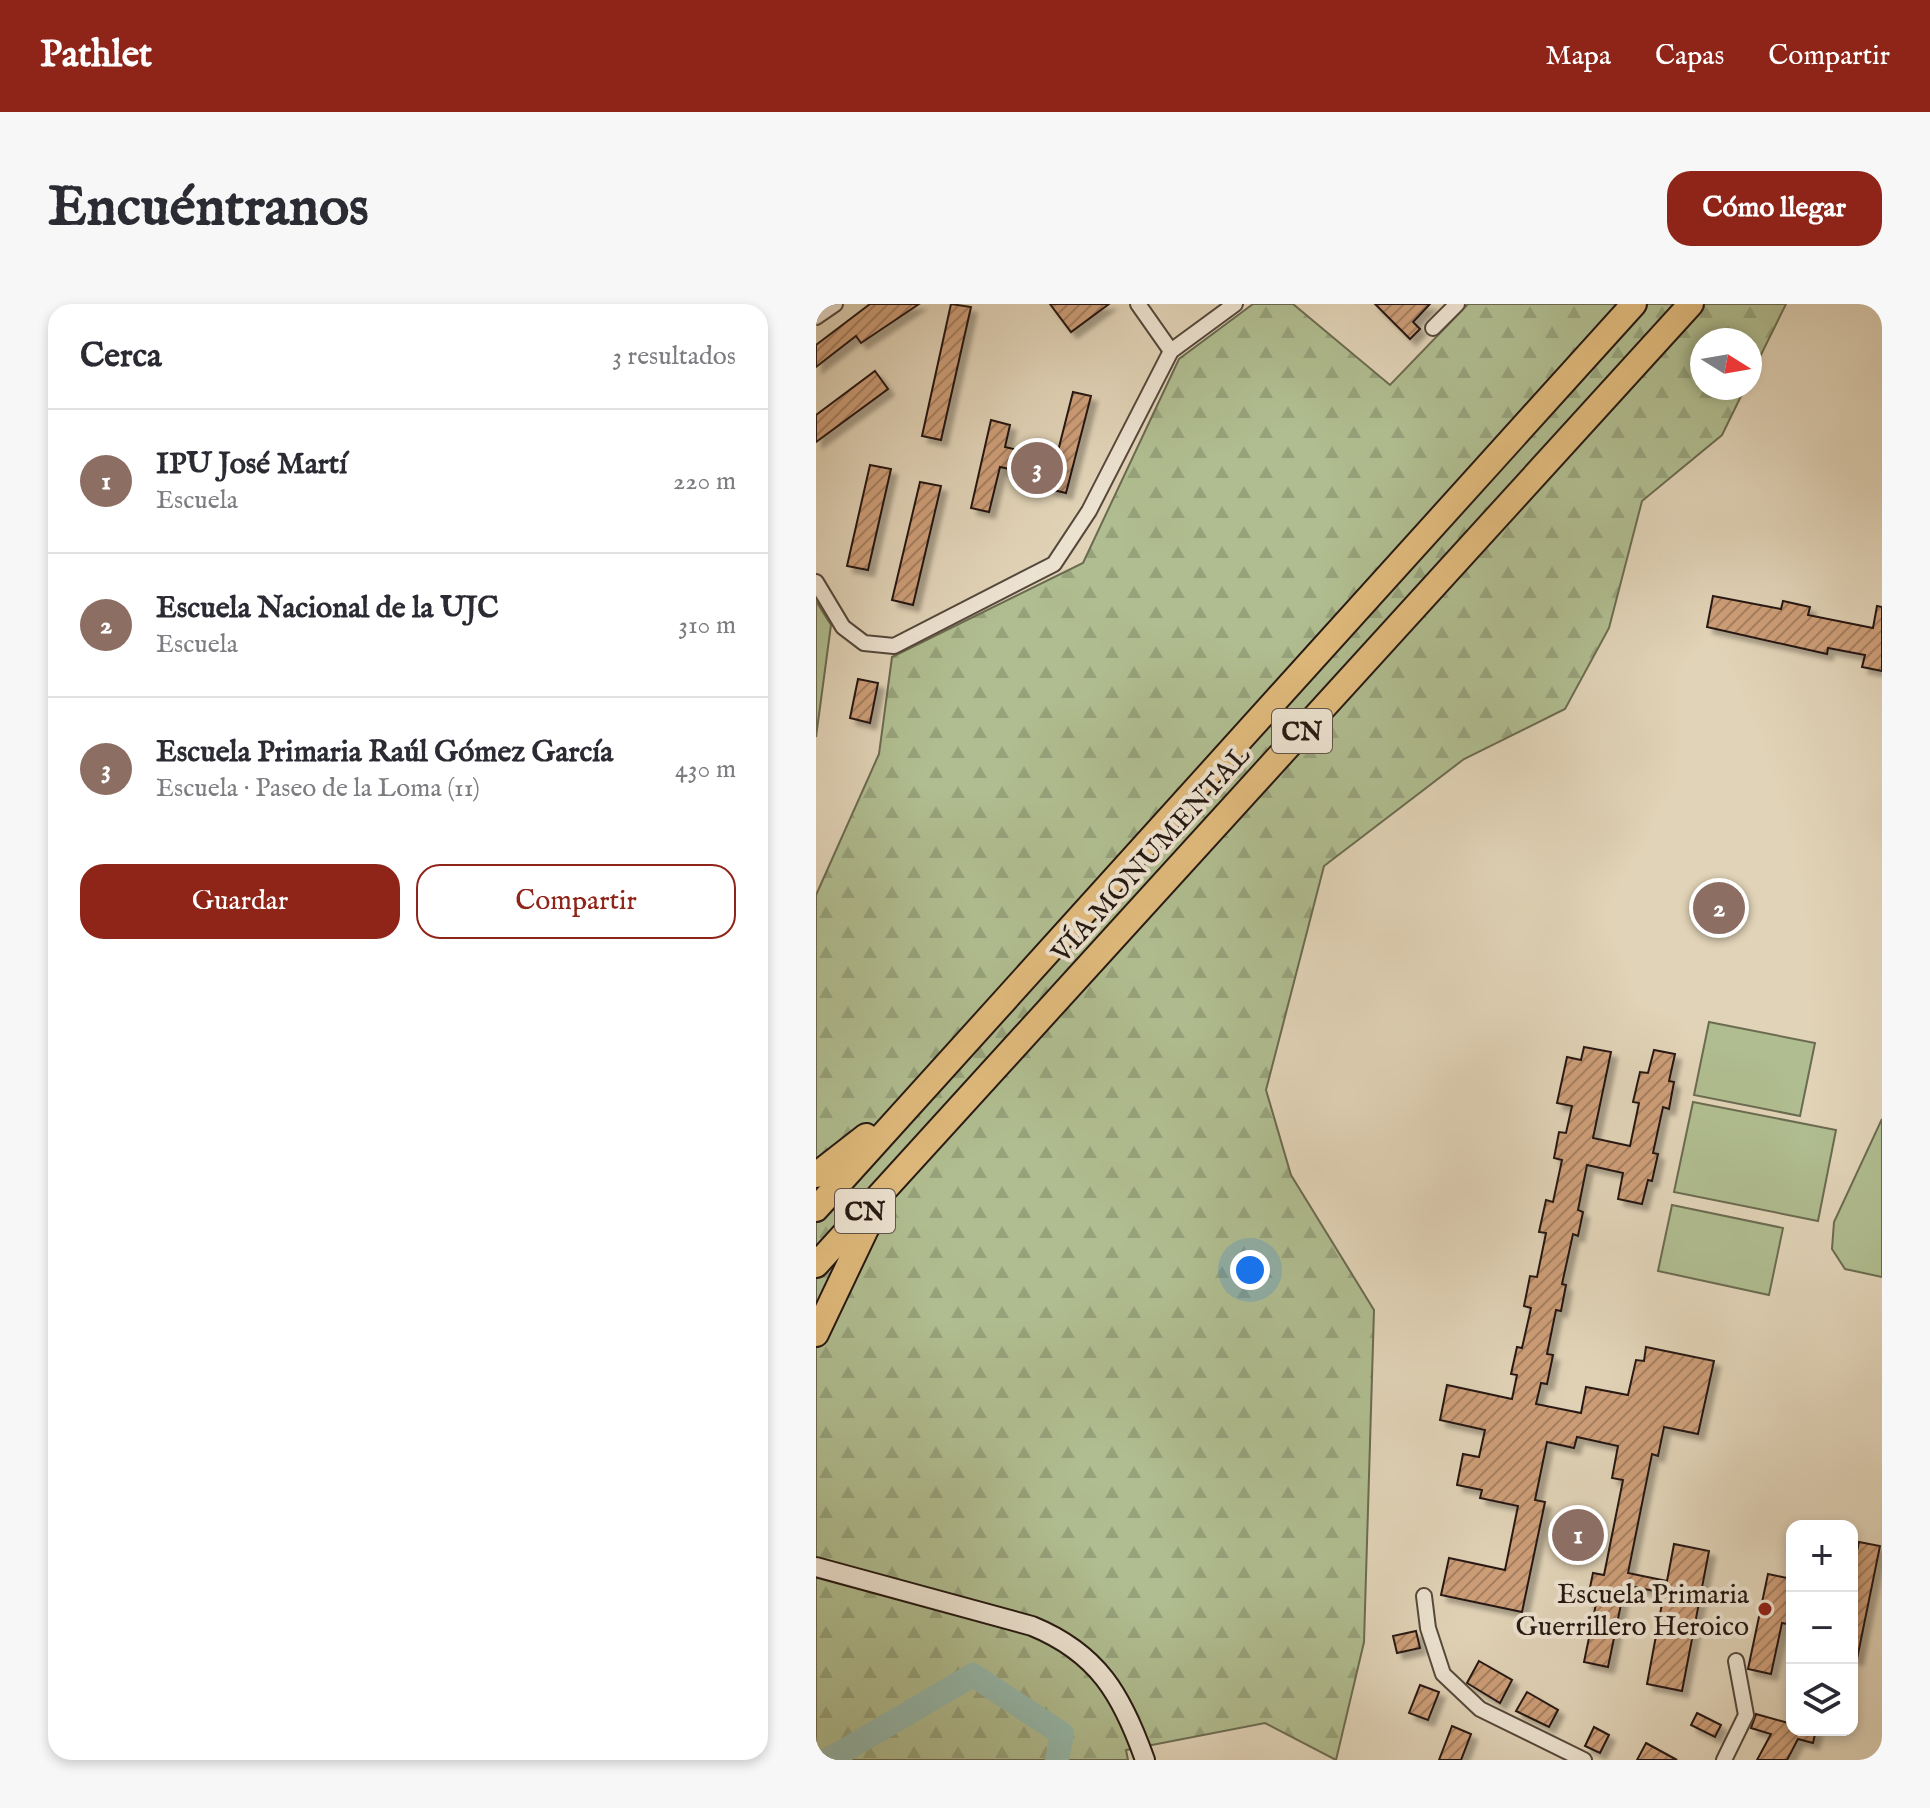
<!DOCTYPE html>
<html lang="es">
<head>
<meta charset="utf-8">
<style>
	body { margin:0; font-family:"IM FELL English",serif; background:#f7f7f7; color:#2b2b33 }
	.controls { position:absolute; right:24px; bottom:24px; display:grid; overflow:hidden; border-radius:16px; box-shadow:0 4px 12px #0003 }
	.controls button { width:72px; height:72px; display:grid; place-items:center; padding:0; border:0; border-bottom:2px solid #e1e1e2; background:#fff; color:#2b2b33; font:40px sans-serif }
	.compass { position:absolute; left:874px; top:24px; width:72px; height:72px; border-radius:50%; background:#fff; box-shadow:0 4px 12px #0003; rotate:101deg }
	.you { position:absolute; left:434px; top:966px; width:28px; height:28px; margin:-20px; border:6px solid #fff; border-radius:50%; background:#1a73e8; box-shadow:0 0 0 12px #1a73e833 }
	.badge { display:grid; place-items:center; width:52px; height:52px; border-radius:50%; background:#8f2418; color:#fff; font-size:26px; font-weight:700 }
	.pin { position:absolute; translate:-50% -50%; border:4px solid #fff; box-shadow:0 2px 8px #0006 }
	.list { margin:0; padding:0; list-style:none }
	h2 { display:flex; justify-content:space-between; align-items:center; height:104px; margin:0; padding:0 32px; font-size:34px }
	h2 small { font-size:26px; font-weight:400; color:#7c7c81 }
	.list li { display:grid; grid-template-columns:52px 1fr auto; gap:24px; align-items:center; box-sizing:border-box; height:144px; padding:0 32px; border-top:2px solid #e1e1e2 }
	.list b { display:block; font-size:30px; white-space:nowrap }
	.list p { margin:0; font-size:26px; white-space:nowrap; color:#7c7c81 }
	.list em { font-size:26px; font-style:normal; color:#7c7c81 }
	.actions { display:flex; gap:16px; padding:24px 32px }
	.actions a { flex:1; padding:18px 0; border:2px solid #8f2418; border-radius:24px; text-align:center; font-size:28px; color:#8f2418 }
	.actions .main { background:#8f2418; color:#fff }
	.icon { flex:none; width:44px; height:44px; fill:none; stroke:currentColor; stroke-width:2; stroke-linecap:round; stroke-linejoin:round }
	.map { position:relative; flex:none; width:1066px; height:1456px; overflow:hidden; border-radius:24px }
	header { display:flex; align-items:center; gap:48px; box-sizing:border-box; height:112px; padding:0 40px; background:#8f2418; color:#fff }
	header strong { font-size:38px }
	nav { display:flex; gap:44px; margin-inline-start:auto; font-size:28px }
	.intro { display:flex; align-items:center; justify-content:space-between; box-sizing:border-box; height:192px; padding:0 48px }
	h1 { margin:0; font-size:56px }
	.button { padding:20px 36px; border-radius:24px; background:#8f2418; color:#fff; font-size:28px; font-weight:700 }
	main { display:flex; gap:48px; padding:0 48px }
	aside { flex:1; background:#fff; border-radius:24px; box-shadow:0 4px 12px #0003 }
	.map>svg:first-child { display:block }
	.green { fill:#b0bd90; stroke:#6b6b51; stroke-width:2 }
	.forest { fill:url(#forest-firs); stroke:#6b6b51; stroke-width:2 }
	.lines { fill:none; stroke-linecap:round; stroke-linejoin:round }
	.river { stroke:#95b8aa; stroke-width:24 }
	.building { fill:url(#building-hatch); stroke:#261912; stroke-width:2; filter:url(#shadow) }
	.minor-casing { stroke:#55483b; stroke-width:18 }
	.secondary-casing { stroke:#261912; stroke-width:22 }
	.motorway-casing { stroke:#261912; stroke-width:28 }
	.minor { stroke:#ece2d0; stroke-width:14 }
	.secondary { stroke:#ece2d0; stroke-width:18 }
	.motorway { stroke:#e0ba7c; stroke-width:24 }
	.poi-dot { fill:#8f2418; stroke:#ece2d0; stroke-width:3 }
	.labels { text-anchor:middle; stroke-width:8; stroke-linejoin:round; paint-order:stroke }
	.shield { fill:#ece2d0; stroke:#61554b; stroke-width:2 }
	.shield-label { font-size:26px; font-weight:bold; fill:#261912 }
	.street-label { font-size:28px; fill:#261912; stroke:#ece2d0 }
	.poi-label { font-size:28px; fill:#261912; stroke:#ece2d0; text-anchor:end }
</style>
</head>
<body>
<header>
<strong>Pathlet</strong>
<nav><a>Mapa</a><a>Capas</a><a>Compartir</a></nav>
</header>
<div class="intro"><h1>Encuéntranos</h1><a class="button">Cómo llegar</a></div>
<main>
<aside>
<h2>Cerca<small>3 resultados</small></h2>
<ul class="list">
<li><span class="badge" style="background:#8d6e63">1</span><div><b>IPU José Martí</b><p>Escuela</p></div><em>220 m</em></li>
<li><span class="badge" style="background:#8d6e63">2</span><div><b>Escuela Nacional de la UJC</b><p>Escuela</p></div><em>310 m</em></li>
<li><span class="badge" style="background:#8d6e63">3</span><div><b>Escuela Primaria Raúl Gómez García</b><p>Escuela · Paseo de la Loma (11)</p></div><em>430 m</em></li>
</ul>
<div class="actions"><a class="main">Guardar</a><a>Compartir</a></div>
</aside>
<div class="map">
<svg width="1066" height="1456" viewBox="0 0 1066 1456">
	<defs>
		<pattern id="forest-firs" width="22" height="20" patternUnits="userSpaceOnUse" patternTransform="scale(2)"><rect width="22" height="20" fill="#b0bd90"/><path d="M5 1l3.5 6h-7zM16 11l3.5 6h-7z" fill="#97a27b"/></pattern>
		<pattern id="building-hatch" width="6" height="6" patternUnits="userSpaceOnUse" patternTransform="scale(2)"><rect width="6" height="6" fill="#cd9e78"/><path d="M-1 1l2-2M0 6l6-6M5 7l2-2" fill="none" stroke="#a68061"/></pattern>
		<filter id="shadow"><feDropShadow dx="6" dy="6" stdDeviation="2" flood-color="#0004"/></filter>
	</defs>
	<rect width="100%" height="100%" fill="#e1d3b7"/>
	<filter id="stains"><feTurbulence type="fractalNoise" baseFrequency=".0025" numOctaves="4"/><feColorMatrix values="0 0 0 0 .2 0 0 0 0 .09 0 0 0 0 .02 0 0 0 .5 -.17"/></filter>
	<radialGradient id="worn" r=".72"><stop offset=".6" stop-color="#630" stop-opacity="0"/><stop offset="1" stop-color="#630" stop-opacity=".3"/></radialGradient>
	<g class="green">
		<polygon points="0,297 15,321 0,433"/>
		<polygon points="893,718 999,739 984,812 878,791"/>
		<polygon points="877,798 1020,826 1002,917 858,888"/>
		<polygon points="1066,815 1066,973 1029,965 1016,945 1018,918"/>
		<polygon points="856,901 967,924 953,991 842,967"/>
	</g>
	<polygon class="forest" points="437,0 477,0 574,81 652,0 970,0 934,73 934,36 886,36 886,84 929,84 906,131 826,197 793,324 749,405 648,455 508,562 450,786 475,871 558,1006 548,1338 520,1456 449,1419 310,1446 312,1456 0,1456 0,591 63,450 76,353 267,259 363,55"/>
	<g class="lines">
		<polyline class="river" points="12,1456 157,1371 246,1430 241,1456"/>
	</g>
	<g class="building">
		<polygon points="54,0 103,0 45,39 40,32 0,63 0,41"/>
		<polygon points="135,0 155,3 125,136 106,132"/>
		<polygon points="234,0 293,0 255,28"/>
		<polygon points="559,0 614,0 597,18 604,25 594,35"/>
		<polygon points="59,67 72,85 0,138 0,111"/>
		<polygon points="257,88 275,92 250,189 233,185 236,174 184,163 173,208 155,204 175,116 194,121 189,143 240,155"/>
		<polygon points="54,161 75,165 52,266 31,262"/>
		<polygon points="104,178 125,182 97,301 76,296"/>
		<polygon points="897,292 965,305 967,297 994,303 992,311 1057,324 1061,302 1066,303 1066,367 1046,363 1049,351 1012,344 1011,350 891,323"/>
		<polygon points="42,375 62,379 54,419 34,414"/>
		<polygon points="768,743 795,748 777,834 814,842 823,799 817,798 824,768 832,769 838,746 859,750 853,777 858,778 853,805 847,803 837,849 842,850 836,877 832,876 826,900 802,895 807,869 771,861 762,906 767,908 762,932 757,930 746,980 750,981 745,1007 740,1006 731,1050 737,1051 731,1080 725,1079 720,1100 765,1109 770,1083 812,1091 820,1056 828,1057 830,1043 898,1057 882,1130 848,1123 842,1152 836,1150 812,1269 851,1277 858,1240 893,1247 866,1387 831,1380 848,1289 809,1281 792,1363 768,1358 780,1300 771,1298 777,1269 788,1271 807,1176 796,1174 802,1142 761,1133 758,1144 731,1138 719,1196 729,1198 706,1308 625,1291 633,1254 689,1266 702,1202 664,1194 666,1186 641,1181 647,1150 663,1153 669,1126 624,1116 631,1081 696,1095 701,1071 695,1070 701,1043 706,1044 715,1004 708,1002 714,972 721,973 730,929 723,928 730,896 737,898 746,856 738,854 743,828 750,829 756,802 741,799 751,753 765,756"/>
		<polygon points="1043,1238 1064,1242 1041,1355 1036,1354 1036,1270"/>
		<polygon points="952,1270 976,1275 976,1321 966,1319 955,1370 932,1365"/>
		<polygon points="600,1327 604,1344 581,1349 577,1332"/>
		<polygon points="663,1357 696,1376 684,1399 651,1379"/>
		<polygon points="604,1381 623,1388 612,1416 593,1409"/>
		<polygon points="711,1388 742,1406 733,1423 700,1407"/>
		<polygon points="881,1409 905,1421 899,1433 875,1421"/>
		<polygon points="940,1410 976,1420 976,1426 1000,1426 997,1439 982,1435 971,1456 941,1456 955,1430 935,1424"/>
		<polygon points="636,1422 655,1430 645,1456 623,1456"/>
		<polygon points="778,1423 793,1431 784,1449 769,1442"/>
		<polygon points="830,1439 861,1456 821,1456"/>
	</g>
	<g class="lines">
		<g class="minor-casing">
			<g id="minor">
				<polyline points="322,0 355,47"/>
				<polyline points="0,13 19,0"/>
				<polyline points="617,24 641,0"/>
				<polyline points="0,278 27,323 48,339 78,342 238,260 273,207 355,47 419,0"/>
				<polyline points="608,1292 612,1324 627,1370 664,1405 768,1456"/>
				<polyline points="908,1456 930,1411 920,1357"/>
			</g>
		</g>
		<g class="secondary-casing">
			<path id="secondary" d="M0 1263 216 1322C282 1349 306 1391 329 1456"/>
		</g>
		<g class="motorway-casing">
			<g id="motorway">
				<polyline points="0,871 50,832"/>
				<polyline points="0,905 818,0"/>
				<polyline points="0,961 875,0"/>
				<polyline points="0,1030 50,925 60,910"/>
			</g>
		</g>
		<use href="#minor" class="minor"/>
		<use href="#secondary" class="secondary"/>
		<use href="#motorway" class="motorway"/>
	</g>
	<circle class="poi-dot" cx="949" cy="1305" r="8"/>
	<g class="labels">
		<g class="shield">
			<rect x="456" y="405" width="60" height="44" rx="6"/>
			<rect x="19" y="885" width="60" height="44" rx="6"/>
		</g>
		<g class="shield-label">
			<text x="486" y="436">CN</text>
			<text x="49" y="916">CN</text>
		</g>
		<g class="street-label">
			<text transform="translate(334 549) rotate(-48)" y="10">VÍA MONUMENTAL</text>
		</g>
		<g class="poi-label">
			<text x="933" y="1299">Escuela Primaria<tspan x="933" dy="32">Guerrillero Heroico</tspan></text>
		</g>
	</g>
	<rect width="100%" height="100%" filter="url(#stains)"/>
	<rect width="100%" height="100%" fill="url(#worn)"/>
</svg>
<div class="controls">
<button>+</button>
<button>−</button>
<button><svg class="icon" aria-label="layers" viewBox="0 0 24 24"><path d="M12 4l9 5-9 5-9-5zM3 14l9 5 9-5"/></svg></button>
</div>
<svg class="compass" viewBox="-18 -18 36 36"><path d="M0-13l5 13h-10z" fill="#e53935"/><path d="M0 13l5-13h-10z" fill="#7c7c81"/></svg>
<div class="you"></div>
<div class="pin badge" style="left:762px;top:1231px;background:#8d6e63">1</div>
<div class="pin badge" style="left:903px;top:604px;background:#8d6e63">2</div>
<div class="pin badge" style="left:221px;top:164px;background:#8d6e63">3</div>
</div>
</main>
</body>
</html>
